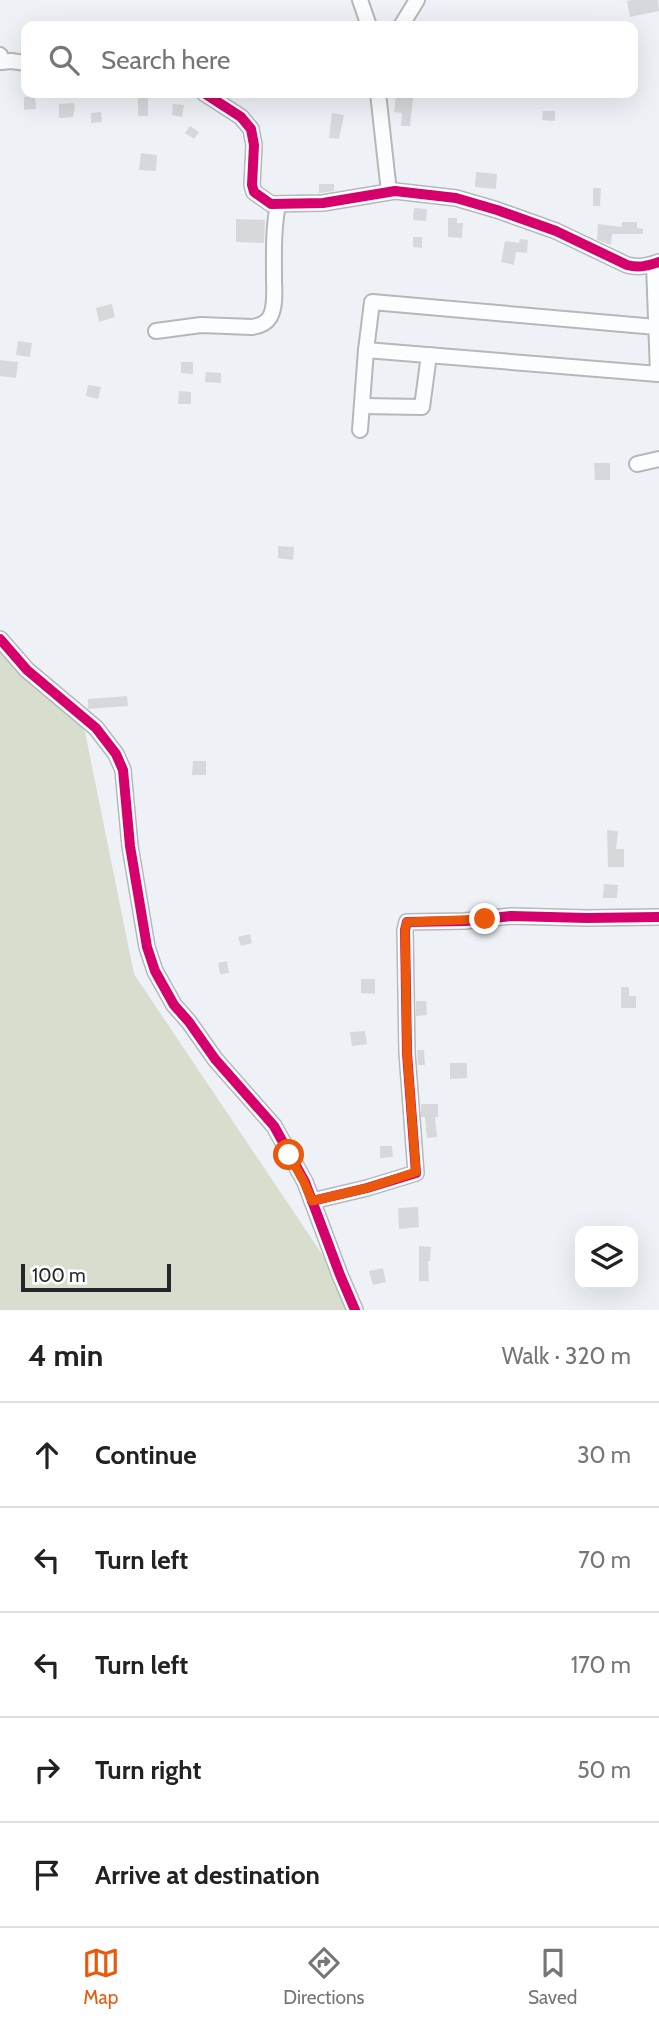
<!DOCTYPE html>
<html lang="en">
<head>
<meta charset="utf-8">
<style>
	body { margin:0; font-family:Cabin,sans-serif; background:#f6f6f6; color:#222 }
	.controls { position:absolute; right:21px; bottom:21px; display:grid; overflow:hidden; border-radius:14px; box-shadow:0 7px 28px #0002 }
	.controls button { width:63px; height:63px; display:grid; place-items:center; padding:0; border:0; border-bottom:2px solid #e0e0e0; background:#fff; color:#222; font:35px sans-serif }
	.scale { position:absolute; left:21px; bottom:18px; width:150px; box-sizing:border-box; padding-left:7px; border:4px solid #242729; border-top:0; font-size:19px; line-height:24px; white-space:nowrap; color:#242729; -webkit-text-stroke:5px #fefefe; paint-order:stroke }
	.stop { position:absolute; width:21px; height:21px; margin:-16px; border:5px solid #ea580c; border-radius:50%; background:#fff }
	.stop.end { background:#ea580c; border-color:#fff; box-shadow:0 2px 7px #0008 }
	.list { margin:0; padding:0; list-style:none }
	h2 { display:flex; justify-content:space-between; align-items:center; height:91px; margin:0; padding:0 28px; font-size:30px }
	h2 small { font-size:23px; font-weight:400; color:#767676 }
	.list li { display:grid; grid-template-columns:46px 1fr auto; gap:21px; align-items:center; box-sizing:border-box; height:105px; padding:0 28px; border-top:2px solid #e0e0e0 }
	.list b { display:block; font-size:26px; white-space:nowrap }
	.list em { font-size:23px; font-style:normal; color:#767676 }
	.icon { flex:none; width:38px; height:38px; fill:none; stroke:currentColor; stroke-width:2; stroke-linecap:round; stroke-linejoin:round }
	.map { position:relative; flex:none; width:659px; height:1310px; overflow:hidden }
	.search { position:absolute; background:#fff; box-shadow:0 7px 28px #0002; left:21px; right:21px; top:21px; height:77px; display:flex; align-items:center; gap:18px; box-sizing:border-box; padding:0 24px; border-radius:14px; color:#767676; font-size:26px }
	.sheet { height:616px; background:#fff }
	nav { display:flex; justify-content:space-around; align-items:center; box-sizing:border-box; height:98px; border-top:2px solid #e0e0e0; background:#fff; font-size:19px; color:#767676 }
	nav a { display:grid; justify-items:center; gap:4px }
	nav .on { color:#ea580c }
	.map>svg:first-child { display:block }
	.green { fill:#d7dece }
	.building { fill:#d7d8db }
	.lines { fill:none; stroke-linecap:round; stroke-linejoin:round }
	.minor-casing { stroke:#b5b8bb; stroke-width:18 }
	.minor { stroke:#fcfdfe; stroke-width:14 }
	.cycleway-casing { stroke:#fefefe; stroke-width:15 }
	.cycleway { stroke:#d6006c; stroke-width:10 }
	.route { stroke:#ea580c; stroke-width:9 }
</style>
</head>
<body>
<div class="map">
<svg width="659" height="1310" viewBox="0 0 659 1310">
	<rect width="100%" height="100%" fill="#eef2f6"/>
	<polygon class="green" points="0,633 85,732 134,974 338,1278 353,1310 0,1310"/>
	<g class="building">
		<polygon points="632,0 658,0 659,11 630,17 627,1"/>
		<rect x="138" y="93" width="10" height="23"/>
		<polygon points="35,96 36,109 24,110 24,97"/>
		<polygon points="396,96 413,98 410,126 401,126 402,113 394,112"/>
		<polygon points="73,103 75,106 73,117 59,118 59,104"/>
		<polygon points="173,104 184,105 182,117 172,115"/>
		<polygon points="543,111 555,111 555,121 542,120"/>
		<polygon points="101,112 102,122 91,123 91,113"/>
		<polygon points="332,113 344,115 339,139 329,138"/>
		<polygon points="190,126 199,132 194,139 185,133"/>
		<polygon points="141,153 157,155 156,171 139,170"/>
		<polygon points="476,172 497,174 496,189 475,187"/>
		<polygon points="319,184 334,184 334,191 319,193"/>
		<polygon points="593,188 601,188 600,206 593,206"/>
		<polygon points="414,208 427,209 426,221 413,220"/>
		<polygon points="448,218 457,218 457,223 463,223 462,238 448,237"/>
		<polygon points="236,219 265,220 264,243 236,242"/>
		<polygon points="622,222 637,222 637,228 643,229 643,234 612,234 611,245 597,240 598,224 622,227"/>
		<polygon points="413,237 422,237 422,248 413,247"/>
		<polygon points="520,239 528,240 527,253 516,252 514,265 501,262 505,241 519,243"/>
		<polygon points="112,304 115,317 99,322 96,308"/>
		<polygon points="18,341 32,343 30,357 16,355"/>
		<polygon points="0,360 18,362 16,378 0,376"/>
		<polygon points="181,362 193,362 193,374 181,373"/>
		<polygon points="206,372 221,373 221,383 205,382"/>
		<polygon points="88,385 101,387 98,399 86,396"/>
		<polygon points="179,391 191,392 191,404 178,404"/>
		<polygon points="594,463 610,463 610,480 595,480"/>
		<polygon points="278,546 294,547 293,560 278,558"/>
		<polygon points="127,696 128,706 88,709 88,699"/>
		<polygon points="193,761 206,761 206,775 192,775"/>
		<polygon points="607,830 618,831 616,849 624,849 624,867 608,867"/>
		<polygon points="604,884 618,885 617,898 603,898"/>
		<polygon points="250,934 252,943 241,946 238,937"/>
		<polygon points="227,961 229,973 220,974 218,963"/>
		<polygon points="361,979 375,979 375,994 361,993"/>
		<polygon points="621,987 629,987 629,996 636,996 636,1008 621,1008"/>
		<polygon points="416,1001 426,1001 427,1015 416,1016"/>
		<polygon points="365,1031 367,1044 352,1046 350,1032"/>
		<polygon points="417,1050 424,1050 425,1065 418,1065"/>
		<polygon points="450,1063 467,1063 467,1078 450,1079"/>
		<polygon points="421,1104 438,1104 438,1117 435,1117 437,1137 427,1138 425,1117 421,1117"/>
		<polygon points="380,1146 392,1146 393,1157 380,1158"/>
		<polygon points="418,1207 419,1227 399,1229 398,1208"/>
		<polygon points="419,1246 431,1247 430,1261 428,1261 429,1281 419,1281"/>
		<polygon points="383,1268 386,1282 373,1285 369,1271"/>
	</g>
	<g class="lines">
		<g class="minor-casing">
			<g id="minor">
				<polyline points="360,0 369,26"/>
				<polyline points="401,26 417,0"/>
				<polyline points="0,55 2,62 11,61 26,63"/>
				<path d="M204 93 241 117 251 129 254 145 252 185 254 192 271 204 323 203 395 191 456 198 497 210 556 231 627 265C639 268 648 266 659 262"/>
				<polyline points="378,93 389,192"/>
				<path d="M156 331 201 325 252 327C259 326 266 324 270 317 276 306 274 289 274 278 274 254 273 229 278 205"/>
				<polyline points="366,350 372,302 656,327"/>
				<polyline points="362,406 422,407 429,355"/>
				<polyline points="360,430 366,350 658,374 654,264"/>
				<polyline points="637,464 659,459"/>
				<polyline points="0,639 27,670 96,728 116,754 123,770 130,846 147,947 155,971 174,1005 189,1022 215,1059 274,1126 305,1182 340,1275 355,1310"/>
				<polyline points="312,1201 367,1188 416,1173 407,1053 405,930 407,922 465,921 511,916 587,918 659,917"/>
			</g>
		</g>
		<use href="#minor" class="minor"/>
		<g class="cycleway-casing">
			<g id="cycleway">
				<path d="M204 93 241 117 251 129 254 145 252 185 254 192 271 204 323 203 395 191 456 198 497 210 556 231 627 265C639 268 648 266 659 262"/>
				<polyline points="0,639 27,670 96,728 116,754 123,770 130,846 147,947 155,971 174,1005 189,1022 215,1059 274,1126 305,1182 340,1275 355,1310"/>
				<polyline points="312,1201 367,1188 416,1173 407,1053 405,930 407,922 465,921 511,916 587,918 659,917"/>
			</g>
		</g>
		<use href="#cycleway" class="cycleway"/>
	</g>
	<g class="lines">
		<polyline class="route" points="289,1155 304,1182 312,1201 367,1188 416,1172 407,1053 405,930 407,922 485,919"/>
	</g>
</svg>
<div class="controls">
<button><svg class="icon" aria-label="layers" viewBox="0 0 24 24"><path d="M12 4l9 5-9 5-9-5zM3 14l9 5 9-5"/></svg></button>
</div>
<div class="scale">100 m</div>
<div class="stop" style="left:289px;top:1155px"></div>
<div class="stop end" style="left:485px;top:919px"></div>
<div class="search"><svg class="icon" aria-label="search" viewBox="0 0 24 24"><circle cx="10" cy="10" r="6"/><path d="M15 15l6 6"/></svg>Search here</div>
</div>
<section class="sheet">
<h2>4 min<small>Walk · 320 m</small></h2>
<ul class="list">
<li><svg class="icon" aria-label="ahead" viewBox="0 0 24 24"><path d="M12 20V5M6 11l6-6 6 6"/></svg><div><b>Continue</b></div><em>30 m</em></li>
<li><svg class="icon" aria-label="left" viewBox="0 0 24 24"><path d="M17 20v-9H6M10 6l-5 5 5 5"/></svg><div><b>Turn left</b></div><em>70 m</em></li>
<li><svg class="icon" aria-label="left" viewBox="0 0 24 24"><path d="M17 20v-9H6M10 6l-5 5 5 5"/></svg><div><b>Turn left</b></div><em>170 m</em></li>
<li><svg class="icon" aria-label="right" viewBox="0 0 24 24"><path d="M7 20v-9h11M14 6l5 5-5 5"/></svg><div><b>Turn right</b></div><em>50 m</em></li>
<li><svg class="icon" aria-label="arrive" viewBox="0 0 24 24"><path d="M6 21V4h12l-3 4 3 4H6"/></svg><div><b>Arrive at destination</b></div></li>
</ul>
</section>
<nav>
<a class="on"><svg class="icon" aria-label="map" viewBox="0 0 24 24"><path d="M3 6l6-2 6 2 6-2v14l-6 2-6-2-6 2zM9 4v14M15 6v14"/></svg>Map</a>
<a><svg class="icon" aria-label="directions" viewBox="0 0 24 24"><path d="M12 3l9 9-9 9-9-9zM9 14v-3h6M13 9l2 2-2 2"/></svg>Directions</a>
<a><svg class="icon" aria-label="saved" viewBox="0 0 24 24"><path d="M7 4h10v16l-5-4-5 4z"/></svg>Saved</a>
</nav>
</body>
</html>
